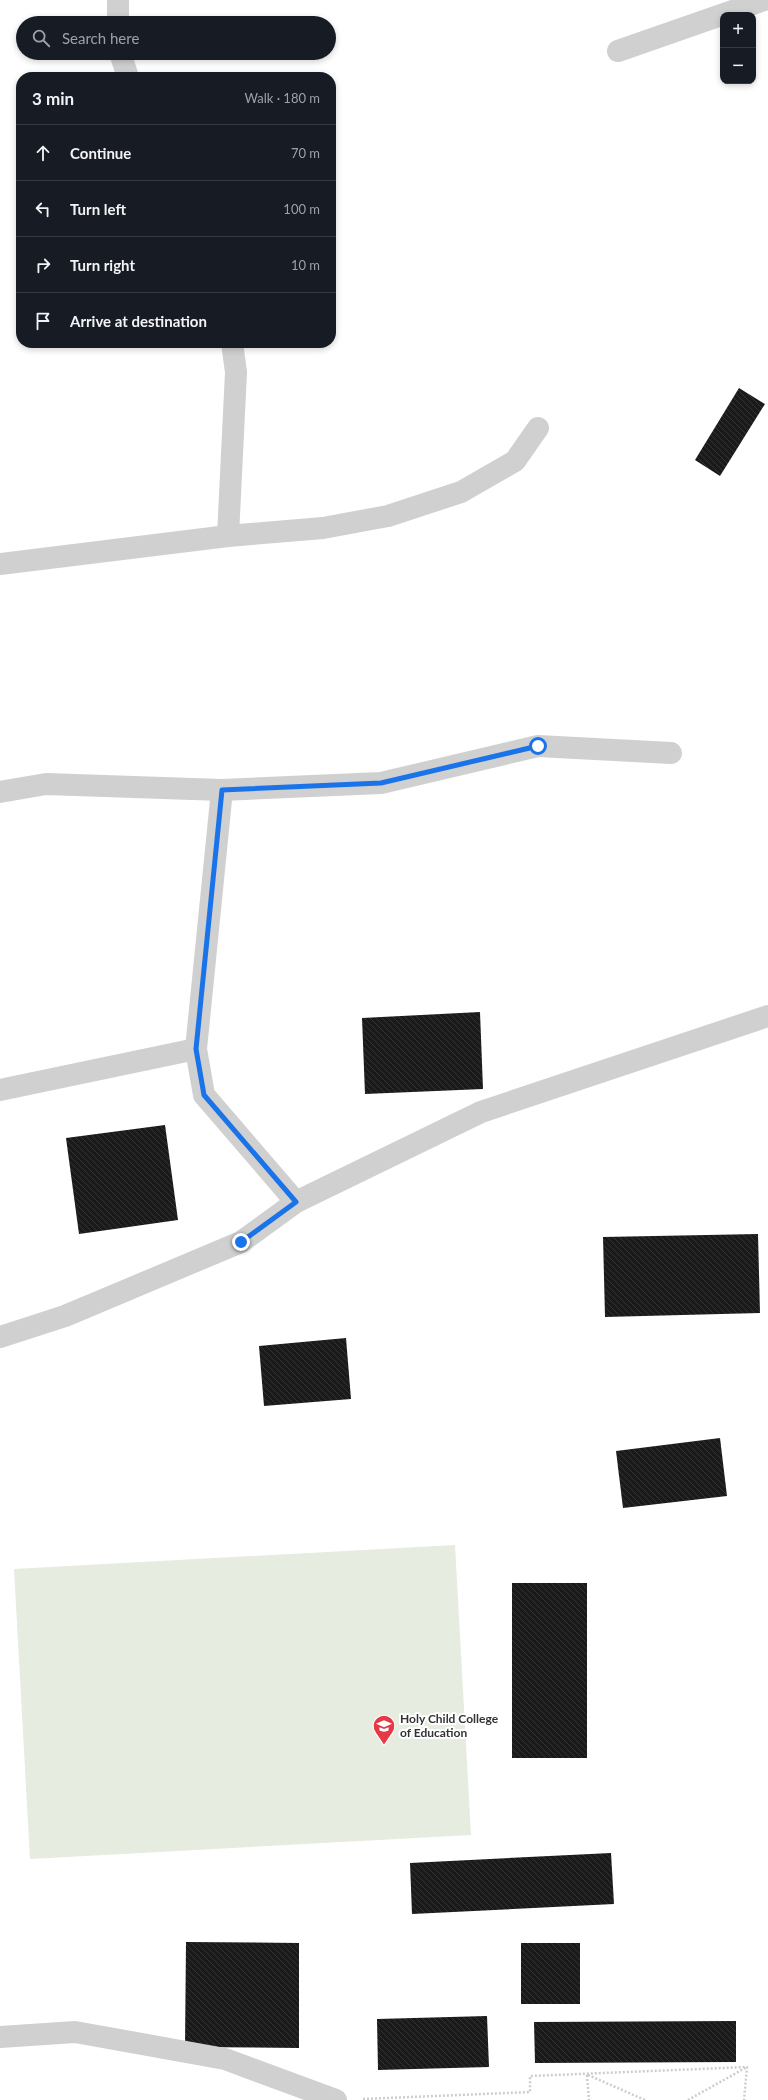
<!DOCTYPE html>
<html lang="en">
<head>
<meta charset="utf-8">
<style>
	body { margin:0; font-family:Lato,sans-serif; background:#20242c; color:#f1f3f6 }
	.controls { position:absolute; right:12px; top:12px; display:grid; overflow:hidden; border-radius:8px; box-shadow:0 2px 6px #0003 }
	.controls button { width:36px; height:36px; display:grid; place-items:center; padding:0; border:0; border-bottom:1px solid #363941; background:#171b24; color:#f1f3f6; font:20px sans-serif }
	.stop { position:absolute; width:12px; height:12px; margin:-9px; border:3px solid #1a73e8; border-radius:50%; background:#fff }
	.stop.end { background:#1a73e8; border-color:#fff; box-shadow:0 1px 4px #0008 }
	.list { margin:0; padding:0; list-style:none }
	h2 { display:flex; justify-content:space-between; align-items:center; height:52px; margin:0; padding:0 16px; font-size:17px }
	h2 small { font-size:13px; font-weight:400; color:#9ea1a6 }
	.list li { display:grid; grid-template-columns:26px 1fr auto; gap:12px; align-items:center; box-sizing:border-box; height:56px; padding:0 16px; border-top:1px solid #363941 }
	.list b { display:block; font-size:15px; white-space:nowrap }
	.list em { font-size:13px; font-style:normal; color:#9ea1a6 }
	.icon { flex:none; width:22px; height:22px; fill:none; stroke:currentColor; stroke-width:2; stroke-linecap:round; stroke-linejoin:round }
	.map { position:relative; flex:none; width:768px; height:2100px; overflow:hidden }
	.search { position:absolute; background:#171b24; box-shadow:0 2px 6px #0003; left:16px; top:16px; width:320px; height:44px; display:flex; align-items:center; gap:10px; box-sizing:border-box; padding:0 14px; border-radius:22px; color:#9ea1a6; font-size:15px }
	.panel { position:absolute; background:#171b24; box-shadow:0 2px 6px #0003; left:16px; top:72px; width:320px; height:276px; border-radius:16px }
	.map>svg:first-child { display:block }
	.green { fill:#e6ecdf }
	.building { fill:url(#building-back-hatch) }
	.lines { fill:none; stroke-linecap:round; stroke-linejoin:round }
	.path { stroke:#cdcdcd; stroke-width:2.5; stroke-dasharray:2 2; stroke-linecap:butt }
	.street { stroke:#d0d0d0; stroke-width:22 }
	.route { stroke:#1a73e8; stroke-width:5 }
	.labels { text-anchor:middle; stroke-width:4; stroke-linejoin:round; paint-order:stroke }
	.poi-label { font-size:12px; font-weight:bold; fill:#333; stroke:#fff; text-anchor:start }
</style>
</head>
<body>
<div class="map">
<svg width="768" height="2100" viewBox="0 0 768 2100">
	<defs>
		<pattern id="building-back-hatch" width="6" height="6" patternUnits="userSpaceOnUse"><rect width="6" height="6" fill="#1a1a1a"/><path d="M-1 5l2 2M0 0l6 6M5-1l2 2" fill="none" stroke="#333"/></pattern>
	</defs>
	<rect width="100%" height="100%" fill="#fff"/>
	<polygon class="green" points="455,1545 471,1835 30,1859 14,1569"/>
	<g class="building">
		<polygon points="739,388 765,404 720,476 695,460"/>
		<polygon points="480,1012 483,1089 365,1094 362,1018"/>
		<polygon points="165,1125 178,1220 79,1234 66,1138"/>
		<polygon points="758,1234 760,1313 605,1317 603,1237"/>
		<polygon points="346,1338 351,1399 264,1406 259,1346"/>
		<polygon points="720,1438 727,1496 623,1508 616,1451"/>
		<rect x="512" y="1583" width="75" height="175"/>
		<polygon points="611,1853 614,1904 412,1914 410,1863"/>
		<polygon points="186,1942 299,1943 299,2048 185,2047"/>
		<rect x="521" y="1943" width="59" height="61"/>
		<polygon points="487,2016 489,2067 378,2070 377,2019"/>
		<polygon points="736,2021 736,2062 535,2063 534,2022"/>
	</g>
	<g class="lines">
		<g class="path">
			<polyline points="587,2075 589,2100"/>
			<polyline points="588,2075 645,2100"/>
			<polyline points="363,2099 530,2092 530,2076 747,2067 744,2100"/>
			<polyline points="688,2100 747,2067"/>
		</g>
		<g class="street">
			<polyline points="118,23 118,0"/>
			<polyline points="618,51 764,0"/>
			<polyline points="120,53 128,77"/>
			<polyline points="228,536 236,372 232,343"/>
			<polyline points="0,564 228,536 323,528 388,516 461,492 515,461 538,428"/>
			<polyline points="222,790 196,1049 204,1095 296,1202"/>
			<polyline points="0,792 46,784 222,790 381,783 538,746 671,753"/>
			<polyline points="0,1090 196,1049"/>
			<polyline points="0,1337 65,1316 241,1242 296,1202 481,1112 768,1016"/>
			<polyline points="0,2037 75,2032 225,2059 336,2100"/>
		</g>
	</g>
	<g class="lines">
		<polyline class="route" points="241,1242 296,1202 204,1095 196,1049 222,790 381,783 538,746"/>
	</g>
	<defs>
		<g id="university-pin" transform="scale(1.15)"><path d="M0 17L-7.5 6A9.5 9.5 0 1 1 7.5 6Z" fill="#e63946" stroke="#fff"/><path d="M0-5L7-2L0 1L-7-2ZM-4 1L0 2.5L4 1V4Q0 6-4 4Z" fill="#fff"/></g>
	</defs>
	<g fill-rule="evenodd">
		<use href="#university-pin" x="384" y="1726"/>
	</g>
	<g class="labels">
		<g class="poi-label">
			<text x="400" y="1723">Holy Child College<tspan x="400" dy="14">of Education</tspan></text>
		</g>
	</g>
</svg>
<div class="controls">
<button>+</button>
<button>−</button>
</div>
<div class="stop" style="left:538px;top:746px"></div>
<div class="stop end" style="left:241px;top:1242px"></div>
<div class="search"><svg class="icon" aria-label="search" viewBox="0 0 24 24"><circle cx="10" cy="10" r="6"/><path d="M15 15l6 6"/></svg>Search here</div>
<section class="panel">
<h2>3 min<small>Walk · 180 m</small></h2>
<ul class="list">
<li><svg class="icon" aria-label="ahead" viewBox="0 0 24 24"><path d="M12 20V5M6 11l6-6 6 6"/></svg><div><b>Continue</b></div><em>70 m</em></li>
<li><svg class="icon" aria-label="left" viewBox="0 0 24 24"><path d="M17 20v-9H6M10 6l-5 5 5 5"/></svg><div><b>Turn left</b></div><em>100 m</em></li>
<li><svg class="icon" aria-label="right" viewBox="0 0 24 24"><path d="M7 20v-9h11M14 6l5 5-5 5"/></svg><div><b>Turn right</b></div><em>10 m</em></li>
<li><svg class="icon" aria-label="arrive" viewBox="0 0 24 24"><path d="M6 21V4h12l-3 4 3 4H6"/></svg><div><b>Arrive at destination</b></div></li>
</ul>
</section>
</div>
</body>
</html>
